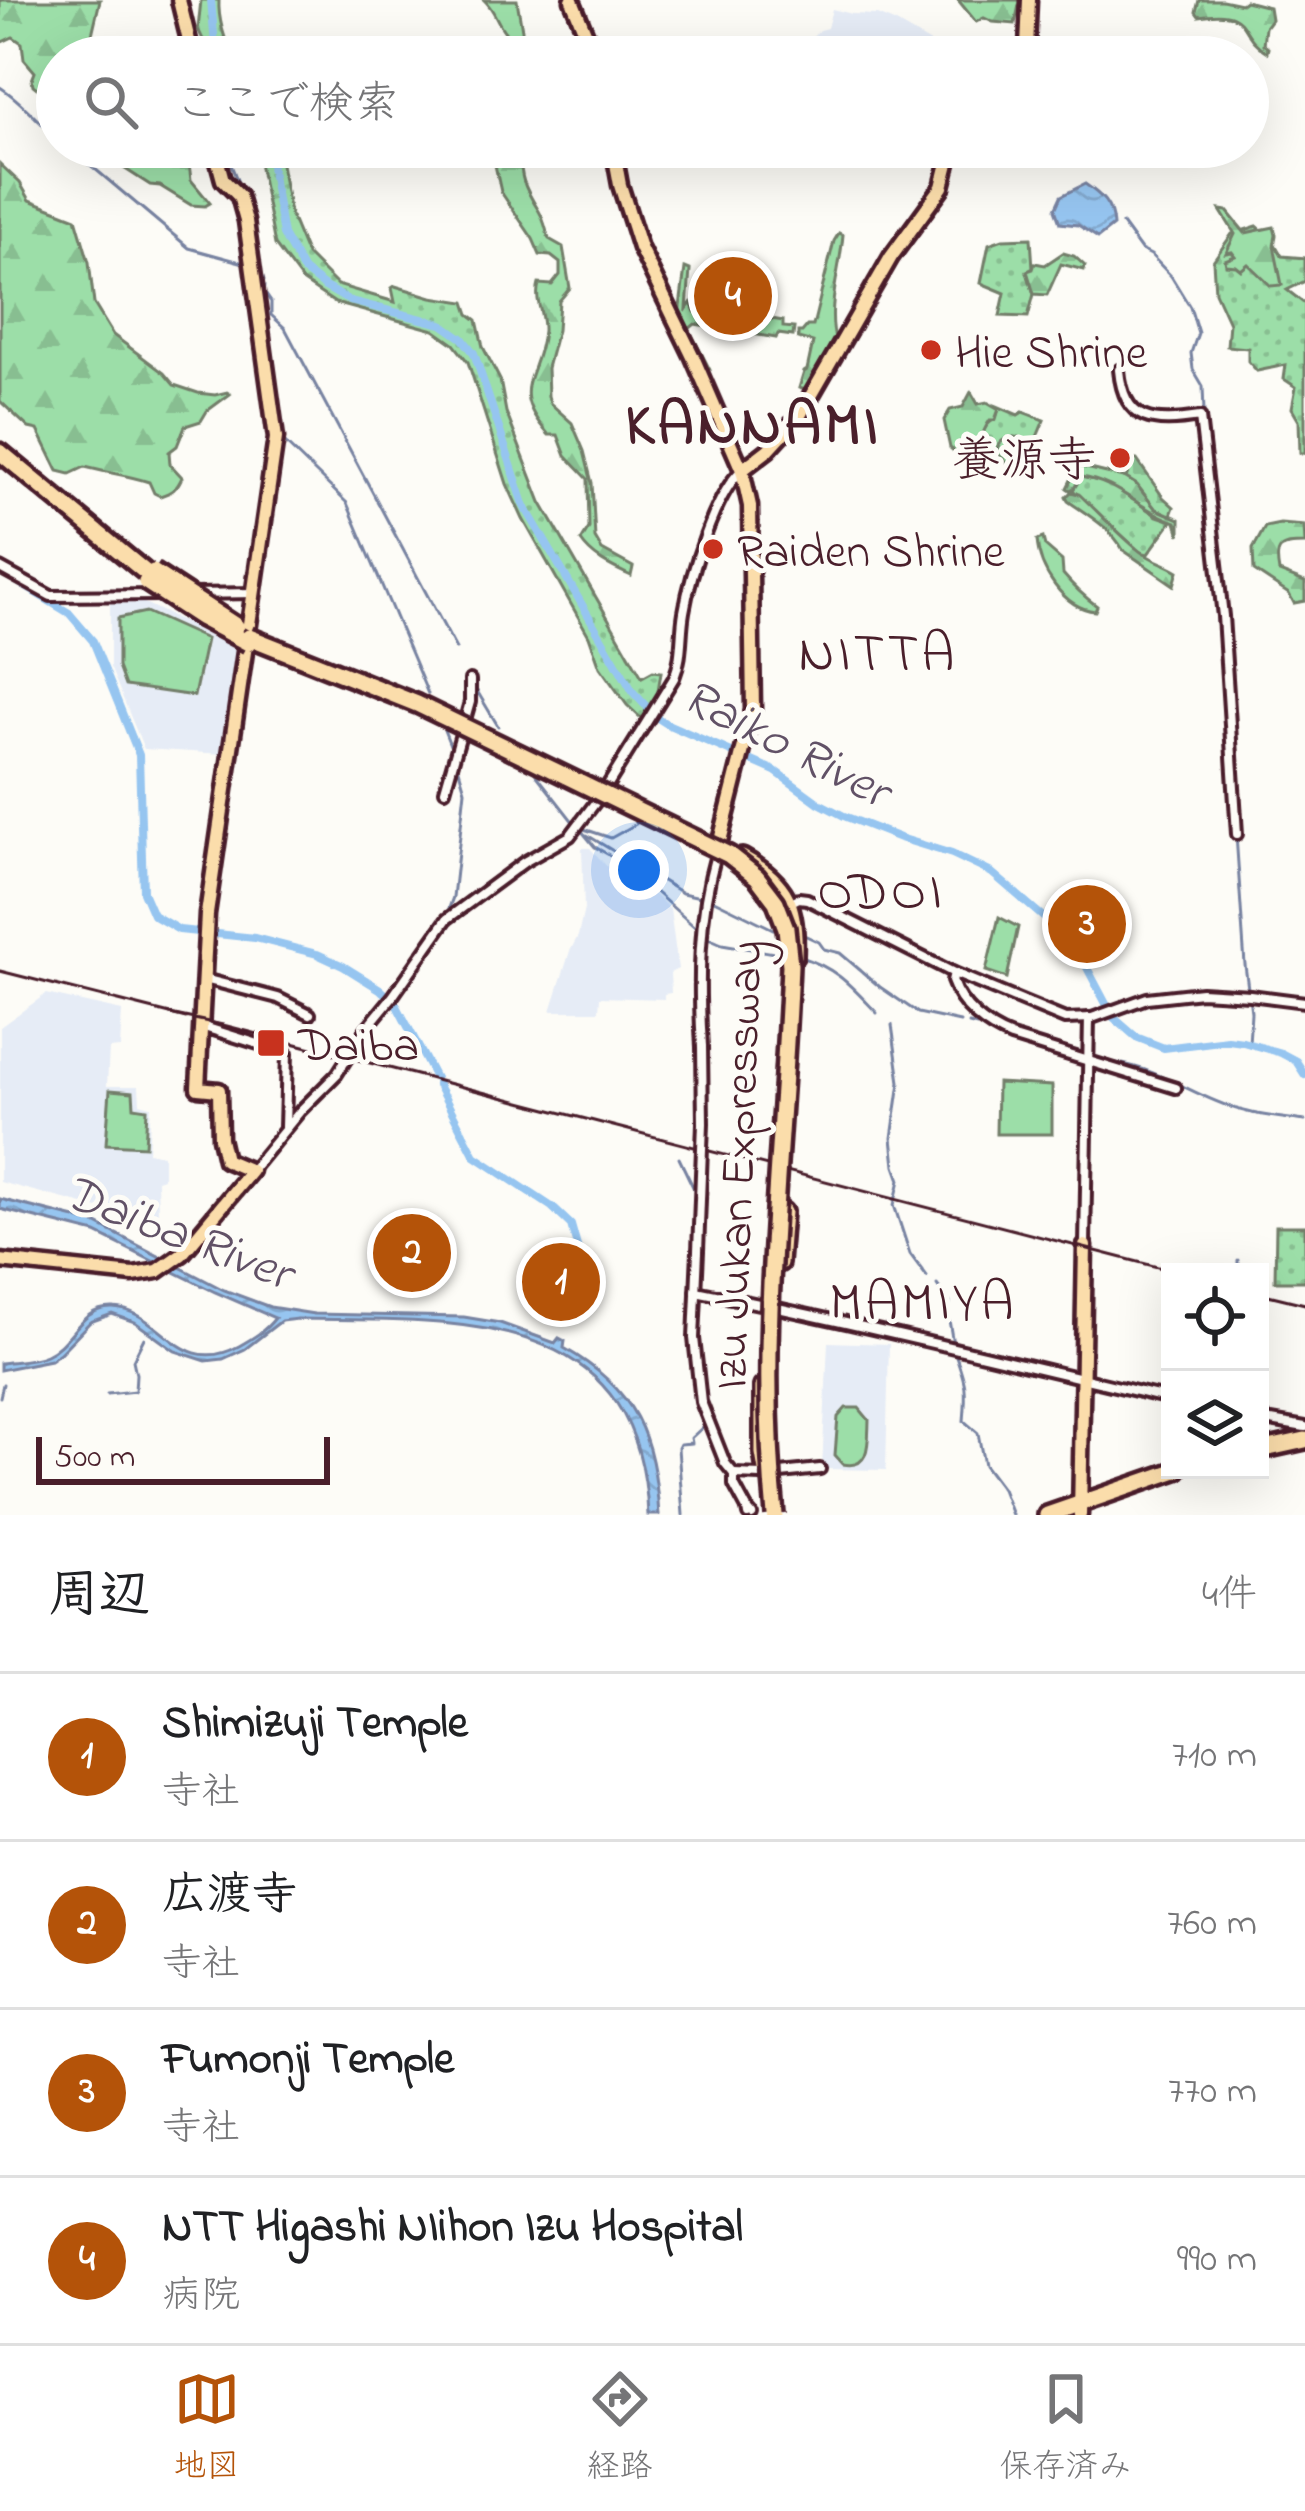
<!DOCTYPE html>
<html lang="ja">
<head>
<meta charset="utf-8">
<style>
	body { margin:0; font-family:"Indie Flower","Klee One",sans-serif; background:#f2f2f2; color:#202124 }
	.controls { position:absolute; right:36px; bottom:36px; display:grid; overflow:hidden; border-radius:0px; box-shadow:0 12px 48px #0002 }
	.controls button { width:108px; height:108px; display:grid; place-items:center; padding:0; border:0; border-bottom:3px solid #e0e0e0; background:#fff; color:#202124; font:60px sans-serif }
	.scale { position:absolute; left:36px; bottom:30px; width:294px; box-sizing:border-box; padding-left:12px; border:6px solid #4a1f2b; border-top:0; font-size:33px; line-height:42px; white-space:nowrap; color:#4a1f2b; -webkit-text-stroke:9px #fdfcf7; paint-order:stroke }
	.you { position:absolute; left:639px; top:870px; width:42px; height:42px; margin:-30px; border:9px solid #fff; border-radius:50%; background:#1a73e8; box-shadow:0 0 0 18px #1a73e833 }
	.badge { display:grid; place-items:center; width:78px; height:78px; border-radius:50%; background:#b45309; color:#fff; font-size:39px; font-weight:700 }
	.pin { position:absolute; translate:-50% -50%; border:6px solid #fff; box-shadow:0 3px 12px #0006 }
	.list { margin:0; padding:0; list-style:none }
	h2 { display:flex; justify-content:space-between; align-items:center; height:156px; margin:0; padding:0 48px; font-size:51px }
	h2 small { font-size:39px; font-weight:400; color:#757577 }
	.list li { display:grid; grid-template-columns:78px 1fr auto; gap:36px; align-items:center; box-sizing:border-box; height:168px; padding:0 48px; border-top:3px solid #e0e0e0 }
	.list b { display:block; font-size:45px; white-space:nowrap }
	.list p { margin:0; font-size:39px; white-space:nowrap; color:#757577 }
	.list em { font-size:39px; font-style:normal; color:#757577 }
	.icon { flex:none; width:66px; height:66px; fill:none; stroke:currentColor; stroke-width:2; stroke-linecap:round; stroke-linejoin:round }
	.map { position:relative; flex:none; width:1305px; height:1515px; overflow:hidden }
	.search { position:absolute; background:#fff; box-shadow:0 12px 48px #0002; left:36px; right:36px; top:36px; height:132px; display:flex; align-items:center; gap:30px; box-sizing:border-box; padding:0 42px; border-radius:66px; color:#757577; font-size:45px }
	.sheet { height:828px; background:#fff }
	nav { display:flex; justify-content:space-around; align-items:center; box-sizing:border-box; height:168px; border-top:3px solid #e0e0e0; background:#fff; font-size:33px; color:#757577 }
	nav a { display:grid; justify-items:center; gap:6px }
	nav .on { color:#b45309 }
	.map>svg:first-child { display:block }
	.built { fill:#e6ecf6 }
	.grass { fill:url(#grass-dots); stroke:#737e6a; stroke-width:3 }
	.forest { fill:url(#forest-firs); stroke:#737e6a; stroke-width:3 }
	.cemetery { fill:url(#cemetery-stones); stroke:#737e6a; stroke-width:3 }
	.pitch { fill:#9cdea8; stroke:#737e6a; stroke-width:3 }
	.water { fill:url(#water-waves); stroke:#7883a1; stroke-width:3 }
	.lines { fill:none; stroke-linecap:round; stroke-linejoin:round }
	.stream { stroke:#7883a1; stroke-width:3 }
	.river { stroke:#96c5f0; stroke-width:8 }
	.minor-casing { stroke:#4a1f2b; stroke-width:16 }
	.major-casing { stroke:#4a1f2b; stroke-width:21 }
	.highway-casing { stroke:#4a1f2b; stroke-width:24 }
	.minor { stroke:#fdfcf7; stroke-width:8 }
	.major { stroke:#fbddab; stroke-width:12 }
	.highway { stroke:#fbddab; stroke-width:15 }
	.rail { stroke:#4a1f2b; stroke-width:3 }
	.minor-bridge-casing { stroke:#4a1f2b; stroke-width:16; stroke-linecap:butt }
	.highway-bridge-casing { stroke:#4a1f2b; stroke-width:24; stroke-linecap:butt }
	.minor-bridge { stroke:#fdfcf7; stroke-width:8 }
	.highway-bridge { stroke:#fbddab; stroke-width:15 }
	.poi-dot { fill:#c8321e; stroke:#fdfcf7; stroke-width:4.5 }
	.labels { text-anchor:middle; stroke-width:10; stroke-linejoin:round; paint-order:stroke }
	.poi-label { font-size:48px; fill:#4a1f2b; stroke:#fdfcf7; text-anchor:start }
	.street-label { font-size:48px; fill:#4a1f2b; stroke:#fdfcf7 }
	.water-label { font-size:51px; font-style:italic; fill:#615166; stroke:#fdfcf7 }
	.quarter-label { font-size:54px; letter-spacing:3px; fill:#4a1f2b; stroke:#fdfcf7 }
	.district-label { font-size:60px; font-weight:bold; letter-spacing:3px; fill:#4a1f2b; stroke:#fdfcf7 }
</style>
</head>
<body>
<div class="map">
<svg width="1305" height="1515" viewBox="0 0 1305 1515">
	<defs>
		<pattern id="grass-dots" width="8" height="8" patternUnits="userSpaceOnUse" patternTransform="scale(3)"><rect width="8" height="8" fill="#9cdea8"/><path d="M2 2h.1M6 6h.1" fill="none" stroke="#88be91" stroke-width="1.8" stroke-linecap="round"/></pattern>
		<pattern id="forest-firs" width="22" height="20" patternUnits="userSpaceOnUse" patternTransform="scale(3)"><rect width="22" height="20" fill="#9cdea8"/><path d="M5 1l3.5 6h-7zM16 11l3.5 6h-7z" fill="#88be91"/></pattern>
		<pattern id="cemetery-stones" width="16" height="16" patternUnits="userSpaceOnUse" patternTransform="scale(3)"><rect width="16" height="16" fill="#9cdea8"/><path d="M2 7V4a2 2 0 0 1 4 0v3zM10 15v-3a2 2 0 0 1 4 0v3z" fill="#88be91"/></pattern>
		<pattern id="water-waves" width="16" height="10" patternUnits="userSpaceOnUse" patternTransform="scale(3)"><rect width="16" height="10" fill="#96c5f0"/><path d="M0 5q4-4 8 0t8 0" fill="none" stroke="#83a9ce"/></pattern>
	</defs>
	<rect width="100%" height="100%" fill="#fdfcf7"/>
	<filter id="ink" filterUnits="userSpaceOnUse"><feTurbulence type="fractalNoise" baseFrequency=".00833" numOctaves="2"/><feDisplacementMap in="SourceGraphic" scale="24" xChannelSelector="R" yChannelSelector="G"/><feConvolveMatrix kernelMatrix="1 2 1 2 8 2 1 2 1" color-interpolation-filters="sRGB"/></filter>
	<g filter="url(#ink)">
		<g class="built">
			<polygon points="832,9 852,14 877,15 896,23 955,57 821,57 802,50 819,30 827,28"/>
			<polygon points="132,597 238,648 242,655 227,751 223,754 144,749 110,667 110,600"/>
			<polygon points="582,848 590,848 613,873 635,889 645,886 670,909 678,969 670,973 671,993 664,994 664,999 600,997 599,1011 551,1011 570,951 578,936 584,909"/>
			<polygon points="46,994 122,1011 120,1048 109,1049 107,1086 139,1086 140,1103 151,1106 148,1152 163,1155 163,1178 157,1180 158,1212 144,1226 103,1201 98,1208 0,1182 0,1027"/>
			<polygon points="828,1342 889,1344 886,1470 822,1469"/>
		</g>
		<g class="grass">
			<path d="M201 0H219C218 18 224 41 234 57H211L198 29Z"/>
			<polygon points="256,147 278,147 290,214 307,255 337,285 395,302 392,288 395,286 432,297 465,302 469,314 477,320 483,347 500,380 506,412 541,502 642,677 653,671 661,672 657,697 643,720 627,705 600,667 589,636 523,519 507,484 468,362 454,344 434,330 335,303 302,281 275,245"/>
			<polygon points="1257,226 1272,239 1282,256 1305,258 1305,281 1287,290 1305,304 1305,453 1300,453 1299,420 1292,408 1296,387 1284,379 1286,365 1257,371 1248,361 1248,348 1227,346 1229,323 1215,292 1213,261 1232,234"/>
			<polygon points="1031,238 1033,268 1027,272 1034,294 1028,317 1000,316 1005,293 981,283 989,244 1003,239"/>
			<path d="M997 406 1018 415 1023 412 1044 420 1030 454 1018 437 999 443 995 455 981 442C982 432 985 423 996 419L999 409Z"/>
			<polygon points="1081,477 1108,483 1157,516 1172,521 1148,554 1140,552 1073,490"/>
			<polygon points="1276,1226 1305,1226 1305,1281 1275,1281"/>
		</g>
		<g class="forest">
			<polygon points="0,0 100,0 90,43 91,57 57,57 57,104 33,85 32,80 35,72 24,59 22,43 13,37 0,43"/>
			<path d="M484 0H517L524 42 529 57 488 55 490 50 503 42 505 32C496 21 495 10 484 0Z"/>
			<polygon points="958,0 1027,0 1027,3 1019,5 1015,24 993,22 984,18 976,22"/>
			<path d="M1199 0H1222L1241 4 1245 1 1269 7 1271 19 1265 27 1263 44 1268 48 1267 52C1235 34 1254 7 1199 16L1196 12Z"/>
			<polygon points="101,147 142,147 146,154 169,168 178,147 187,147 191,180 210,203 205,206 191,205 160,186 150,185 116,163"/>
			<path d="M491 147H521C519 177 524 187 539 211 544 219 546 230 549 239L563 247 570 288 559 301 557 330 547 368 548 396 550 403 572 423 584 451 592 483 595 538 602 550 633 567 631 576C612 567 592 558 581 541L589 528 588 479 566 456 558 435H549C507 388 538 380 543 331 544 314 534 300 539 284L552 285 560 275V263L551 256 540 255 533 239 501 192Z"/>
			<path d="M0 164 20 183 30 200 76 218 89 262 94 304 113 335 164 373 174 385 198 393 215 395 227 392 230 394 207 411 201 421 185 426 177 446 169 452 170 464 182 477C177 489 172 492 160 496L154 493 149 482C128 475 107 473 85 467L70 474 58 471 38 430 29 428 0 401Z"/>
			<polygon points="1220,210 1227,211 1245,233 1274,227 1276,235 1274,246 1282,285 1271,286 1248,264 1241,270 1236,266 1226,265 1225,260 1235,256 1232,252 1226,253 1235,234"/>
			<path d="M839 233 843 235C840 272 826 307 836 343L805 390 799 388 804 372 807 370 813 342 798 338V332H802L807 326H813L834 241Z"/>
			<polygon points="1063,253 1074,256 1085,266 1084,270 1061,264 1047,295 1034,294 1027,271 1033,269 1035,263 1045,265"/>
			<polygon points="685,268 690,270 687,309 691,303 695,312 732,318 735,311 750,314 754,323 764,324 766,318 783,321 783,327 794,328 793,336 778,334 776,338 695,324 689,329 709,368 704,366 679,315"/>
			<path d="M971 392 978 404 987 402 999 409 995 420H990C980 434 979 449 970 465L950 448 944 420 950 410 963 407Z"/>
			<path d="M1014 437 1019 438 1025 451 1034 462 1040 464 1037 472 1032 475 1018 473 997 453C997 441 1004 439 1014 437Z"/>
			<path d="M1078 466 1127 478 1137 485 1156 509 1180 519V535L1176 522C1141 511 1118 482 1081 477L1074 488 1070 490 1067 488Z"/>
			<path d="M1071 492 1079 494C1097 511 1117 532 1136 548 1149 560 1164 562 1178 571L1174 585 1123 550C1111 528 1088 515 1068 501L1066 497Z"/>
			<path d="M1280 524 1304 526 1305 544C1280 544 1274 546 1279 572L1305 582V601L1294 603 1289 594 1254 571 1253 549 1265 527Z"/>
			<path d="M1043 538 1045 546 1062 561 1063 574C1073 586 1086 598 1097 606L1095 611C1063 608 1039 569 1037 540Z"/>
		</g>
		<polygon class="cemetery" points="1133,460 1137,460 1163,497 1174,507 1171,515 1155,508 1137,485 1126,478"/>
		<g class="pitch">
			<polygon points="146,612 206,639 194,696 125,686 118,667 118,618"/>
			<polygon points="999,917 1018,927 1007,978 986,971"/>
			<polygon points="997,1083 1052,1086 1052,1134 996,1134"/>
			<polygon points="110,1090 133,1092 134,1107 147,1109 145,1146 106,1144"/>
			<path d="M846 1408H859L869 1420C868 1441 871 1470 843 1464L835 1455 838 1417Z"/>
		</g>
		<g class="water">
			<path d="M1085 184C1101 195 1112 204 1113 226L1098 238 1078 225 1060 223 1055 209 1061 196Z"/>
			<path d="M0 1199 95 1223 224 1290 270 1307 314 1314 464 1317 500 1323 555 1343 559 1338 565 1341 564 1348C636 1389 654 1436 659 1515H648C640 1305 453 1322 297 1319L281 1321 245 1349 223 1359 206 1361 175 1351 135 1322 112 1314 90 1322 60 1353 50 1360 0 1370V1363C15 1361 33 1361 46 1355 73 1343 79 1307 113 1308 162 1310 179 1379 239 1346 253 1338 265 1331 275 1318L215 1292 96 1233 0 1209Z"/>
		</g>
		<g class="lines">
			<g class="stream">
				<path d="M0 87C22 101 37 121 57 138"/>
				<polyline points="69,147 189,248 244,263"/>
				<polyline points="224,147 241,190"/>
				<polyline points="1122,224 1141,250 1151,255 1171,276 1190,307 1198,333 1191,353 1193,369 1203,386 1204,413"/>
				<polyline points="265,286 264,292 271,302 271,315 285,328 456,649"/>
				<polyline points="259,291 264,280 259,266"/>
				<polyline points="283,441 347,503 428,694"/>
				<polyline points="1208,518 1225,712"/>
				<polyline points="477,691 498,726"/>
				<polyline points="444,730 452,750"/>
				<polyline points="535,773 574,823"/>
				<polyline points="581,828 611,838 636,824"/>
				<polyline points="581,830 595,847 623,863 706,937 722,944 780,954"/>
				<polyline points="587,835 682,893 714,900 773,929 781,930"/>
				<polyline points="1236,835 1245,965 1251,1012 1249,1044"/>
				<polyline points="448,911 453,897 465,790 456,759"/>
				<polyline points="802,934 819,942 824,949 840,953 880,987 918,1013 960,1022"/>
				<path d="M801 957C838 969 851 986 877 1013"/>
				<polyline points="969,1024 977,1026"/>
				<polyline points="892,1025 900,1082 892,1138 895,1166 900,1180 894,1205 910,1254 927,1277"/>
				<path d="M1116 1063C1162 1069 1196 1098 1240 1110 1260 1116 1284 1118 1305 1121"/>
				<polyline points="679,1158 695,1191 695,1225"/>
				<polyline points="1238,1272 1238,1260"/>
				<polyline points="937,1285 950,1303 948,1314 953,1344"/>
				<polyline points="699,1313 702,1262 700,1257"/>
				<path d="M955 1353C966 1384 967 1388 964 1421L978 1433 984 1465 1002 1489 1012 1515"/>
				<polyline points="107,1394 135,1391 136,1374 133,1360 144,1338"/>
				<polyline points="0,1397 3,1384"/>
				<polyline points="683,1515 678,1448 680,1444 692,1443 691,1438 703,1427 702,1412"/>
			</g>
			<g class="river">
				<polyline points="211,0 216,57"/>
				<polyline points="268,147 283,235 304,271 325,287 350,301 442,324 462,338 474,353 525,507 633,692 656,717 667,724 775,771 819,803 844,816 900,838 952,854 992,873 1064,935 1084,962 1113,1017 1136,1037 1164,1048 1228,1040 1243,1042 1281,1053 1296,1061 1305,1075"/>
				<polyline points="3,573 69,613 93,641 139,755 143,892 153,915 179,930 255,938 317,954 343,966 380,989 396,1004 435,1078"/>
				<polyline points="438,1085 475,1156 552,1207 571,1225 580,1257 577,1305"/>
			</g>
			<g class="minor-casing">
				<g id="minor">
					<path d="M1119 370C1124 424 1154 424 1200 417L1223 616 1237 834"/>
					<polyline points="0,568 51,596 159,595"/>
					<polyline points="192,594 255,593"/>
					<polyline points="445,790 470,702 470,680"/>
					<polyline points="787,904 799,898 807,899 954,973 1065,1019 1092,1018 1147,998 1201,992 1250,995 1305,1002"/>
					<path d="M954 973 952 981C961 1008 986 1027 1011 1037L1176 1088"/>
					<polyline points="204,979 278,998 310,1014"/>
					<polyline points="201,1026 287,1053 285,1127"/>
					<path d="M702 1047C698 982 698 917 716 854"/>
					<path d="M251 1171 301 1110 337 1074 365 1030 393 996 447 919 524 862 570 836 604 791 674 678C683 656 680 635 684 612 690 576 715 494 741 471"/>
					<polyline points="1085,1245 1089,1018"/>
					<polyline points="698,1251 694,1338 701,1402 725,1463 734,1474 734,1485 747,1509"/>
					<path d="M696 1291C855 1323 1012 1362 1170 1399"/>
					<polyline points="1260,1419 1305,1427"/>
					<polyline points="734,1474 761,1475 820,1469"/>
					<polyline points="748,1515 747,1509 752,1515"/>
				</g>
			</g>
			<g class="major-casing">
				<g id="major">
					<polyline points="179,0 193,57"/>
					<polyline points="572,0 595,57"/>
					<polyline points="1020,57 1027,48 1029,0"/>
					<polyline points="613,147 620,185 640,248 693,357 742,470 750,506 753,710 717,853"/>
					<polyline points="742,470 768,450 800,415 891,257 942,187 952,147"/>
					<polyline points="0,1261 133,1275 158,1271 182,1254 251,1171 225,1160 220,1138 219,1090 198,1088 207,914 276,438 246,221 239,196 223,180 214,147"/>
					<polyline points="1080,1515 1085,1246"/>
				</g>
			</g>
			<g class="highway-casing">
				<g id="highway">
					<polyline points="0,452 150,576"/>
					<path d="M742 858C787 883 796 906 794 956"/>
					<polyline points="779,1263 783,1212"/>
					<polyline points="763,1387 763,1453 766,1470"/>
					<polyline points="1260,1450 1305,1440"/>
					<polyline points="1047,1515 1177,1470"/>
				</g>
			</g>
			<use href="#minor" class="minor"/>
			<use href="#major" class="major"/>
			<use href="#highway" class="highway"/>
			<g class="rail">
				<polyline points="0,971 186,1018"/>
				<polyline points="170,1014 223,1025 1177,1272"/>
				<polyline points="1260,1293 1305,1304"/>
			</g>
			<g class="minor-bridge-casing">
				<polyline id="minor-bridge" points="698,1251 703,1123 702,1047"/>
			</g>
			<g class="highway-bridge-casing">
				<g id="highway-bridge">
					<polyline points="153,572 236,626"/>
					<polyline points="146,582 201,618 248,643"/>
					<path d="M249 637 417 704 729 855 757 877 776 902 786 928 790 965C783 1148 757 1332 775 1515"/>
				</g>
			</g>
			<use href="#minor-bridge" class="minor-bridge"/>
			<use href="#highway-bridge" class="highway-bridge"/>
		</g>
	</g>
	<g class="poi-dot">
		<circle cx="931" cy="350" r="12"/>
		<circle cx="1120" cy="458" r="12"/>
		<circle cx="713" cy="549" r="12"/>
		<rect x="256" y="1028" width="30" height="30" rx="6"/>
	</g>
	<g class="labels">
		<g class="poi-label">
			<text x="955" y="367">Hie Shrine</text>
			<text x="1096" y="475" text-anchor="end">養源寺</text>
			<text x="737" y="566">Raiden Shrine</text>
			<text x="298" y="1060">Daiba</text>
		</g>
		<g class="street-label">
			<text transform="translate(736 1165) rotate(-88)" y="17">Izu Jukan Expressway</text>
		</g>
		<g class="water-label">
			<text transform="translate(787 741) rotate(27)" y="18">Raiko River</text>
			<text transform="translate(179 1230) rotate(21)" y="18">Daiba River</text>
		</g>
		<g class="quarter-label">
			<text x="878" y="670">NITTA</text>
			<text x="881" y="908">ODOI</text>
			<text x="923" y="1319">MAMIYA</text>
		</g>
		<g class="district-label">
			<text x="753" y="443">KANNAMI</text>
		</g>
	</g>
</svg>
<div class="controls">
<button><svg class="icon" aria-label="locate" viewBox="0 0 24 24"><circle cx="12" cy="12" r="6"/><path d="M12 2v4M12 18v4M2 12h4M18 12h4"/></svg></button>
<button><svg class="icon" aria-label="layers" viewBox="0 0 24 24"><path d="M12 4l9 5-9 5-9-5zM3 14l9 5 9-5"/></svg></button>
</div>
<div class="scale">500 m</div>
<div class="you"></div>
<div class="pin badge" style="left:561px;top:1282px">1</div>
<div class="pin badge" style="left:412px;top:1253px">2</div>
<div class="pin badge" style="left:1087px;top:924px">3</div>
<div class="pin badge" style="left:733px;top:296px">4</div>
<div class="search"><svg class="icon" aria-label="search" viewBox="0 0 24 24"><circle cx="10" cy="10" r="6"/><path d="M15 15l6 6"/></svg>ここで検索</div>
</div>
<section class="sheet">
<h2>周辺<small>4件</small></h2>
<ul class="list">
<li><span class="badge">1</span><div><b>Shimizuji Temple</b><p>寺社</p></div><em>710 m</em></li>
<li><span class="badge">2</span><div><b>広渡寺</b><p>寺社</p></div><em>760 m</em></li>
<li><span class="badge">3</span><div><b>Fumonji Temple</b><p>寺社</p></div><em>770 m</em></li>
<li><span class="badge">4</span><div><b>NTT Higashi NIihon Izu Hospital</b><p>病院</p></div><em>990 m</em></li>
</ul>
</section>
<nav>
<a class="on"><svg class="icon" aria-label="map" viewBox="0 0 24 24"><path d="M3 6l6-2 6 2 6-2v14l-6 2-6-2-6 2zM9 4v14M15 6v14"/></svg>地図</a>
<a><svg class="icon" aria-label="directions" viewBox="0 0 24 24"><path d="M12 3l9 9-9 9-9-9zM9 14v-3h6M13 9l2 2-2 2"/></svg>経路</a>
<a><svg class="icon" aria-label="saved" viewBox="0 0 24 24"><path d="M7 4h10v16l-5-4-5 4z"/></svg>保存済み</a>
</nav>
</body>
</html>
